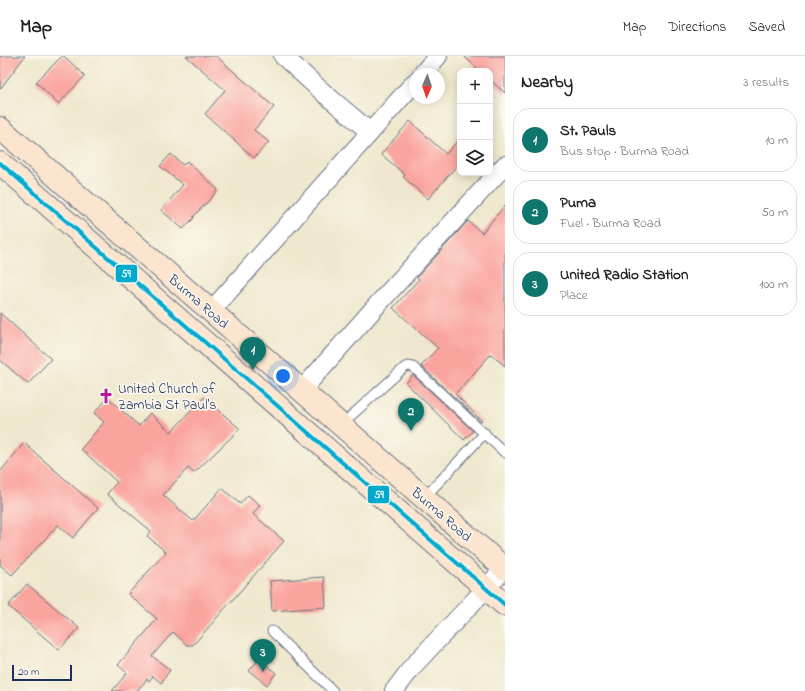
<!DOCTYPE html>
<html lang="en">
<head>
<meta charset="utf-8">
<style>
	body { margin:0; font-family:"Indie Flower",sans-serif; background:#f2f2f2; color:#222 }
	.controls { position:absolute; right:12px; top:12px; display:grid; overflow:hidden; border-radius:8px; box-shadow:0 2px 10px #0003 }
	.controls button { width:36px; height:36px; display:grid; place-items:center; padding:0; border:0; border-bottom:1px solid #e0e0e0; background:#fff; color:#222; font:20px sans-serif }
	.compass { position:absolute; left:409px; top:12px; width:36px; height:36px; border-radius:50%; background:#fff; box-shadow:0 2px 10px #0003; rotate:182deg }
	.scale { position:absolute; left:12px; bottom:10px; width:60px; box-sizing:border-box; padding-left:4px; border:2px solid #1b2f5e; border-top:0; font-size:11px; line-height:14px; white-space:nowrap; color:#1b2f5e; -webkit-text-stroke:3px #fbf7ec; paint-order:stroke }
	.you { position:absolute; left:283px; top:320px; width:14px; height:14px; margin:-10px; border:3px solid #fff; border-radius:50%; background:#1a73e8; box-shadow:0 0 0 6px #1a73e833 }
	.badge { display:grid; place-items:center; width:26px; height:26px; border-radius:50%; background:#0f766e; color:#fff; font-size:13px; font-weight:700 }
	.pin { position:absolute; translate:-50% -33px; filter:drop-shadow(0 1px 2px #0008) }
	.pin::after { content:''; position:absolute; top:21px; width:14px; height:12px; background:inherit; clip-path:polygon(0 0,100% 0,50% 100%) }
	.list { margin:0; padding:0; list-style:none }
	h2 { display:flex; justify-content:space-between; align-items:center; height:52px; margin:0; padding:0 16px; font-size:17px }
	h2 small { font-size:13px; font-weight:400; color:#767676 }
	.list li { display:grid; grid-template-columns:26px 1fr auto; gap:12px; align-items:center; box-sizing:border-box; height:64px; margin:0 8px 8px; padding:0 8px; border:1px solid #e0e0e0; border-radius:16px }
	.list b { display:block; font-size:15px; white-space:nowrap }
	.list p { margin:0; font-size:13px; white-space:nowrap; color:#767676 }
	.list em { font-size:13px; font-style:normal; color:#767676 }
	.icon { flex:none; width:22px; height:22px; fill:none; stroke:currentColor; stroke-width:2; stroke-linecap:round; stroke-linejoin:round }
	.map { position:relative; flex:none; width:505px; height:635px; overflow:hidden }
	header { display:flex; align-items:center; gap:24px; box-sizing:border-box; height:56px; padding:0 20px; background:#fff; border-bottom:1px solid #e0e0e0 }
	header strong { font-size:19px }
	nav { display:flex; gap:22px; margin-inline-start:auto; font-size:14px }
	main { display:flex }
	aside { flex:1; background:#fff }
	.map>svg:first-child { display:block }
	.building { fill:#faa49e }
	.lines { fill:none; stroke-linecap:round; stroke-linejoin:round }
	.lane-casing { stroke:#667085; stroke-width:11 }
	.street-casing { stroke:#667085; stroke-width:20 }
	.secondary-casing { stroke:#667085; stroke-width:24 }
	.lane { stroke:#fff; stroke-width:9 }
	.street { stroke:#fff; stroke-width:18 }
	.secondary { stroke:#fce5cf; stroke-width:22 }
	.bus-1-casing { stroke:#fbf7ec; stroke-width:7 }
	.bus-1 { stroke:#00a9ce; stroke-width:4 }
	.labels { text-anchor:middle; stroke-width:3.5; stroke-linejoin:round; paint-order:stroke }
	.street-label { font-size:14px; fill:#1b2f5e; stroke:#fbf7ec }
	.poi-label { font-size:14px; fill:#1b2f5e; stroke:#fbf7ec; text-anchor:start }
	.line-badge { stroke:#fbf7ec; stroke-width:1.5 }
	.badge-label { font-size:11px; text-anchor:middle; font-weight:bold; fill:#fff }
</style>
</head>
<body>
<header>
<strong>Map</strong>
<nav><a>Map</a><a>Directions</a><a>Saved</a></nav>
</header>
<main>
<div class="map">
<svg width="505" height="635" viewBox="0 0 505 635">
	<rect width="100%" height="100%" fill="#fbf7ec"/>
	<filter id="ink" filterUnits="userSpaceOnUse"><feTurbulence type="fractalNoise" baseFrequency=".025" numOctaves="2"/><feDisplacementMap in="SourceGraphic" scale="8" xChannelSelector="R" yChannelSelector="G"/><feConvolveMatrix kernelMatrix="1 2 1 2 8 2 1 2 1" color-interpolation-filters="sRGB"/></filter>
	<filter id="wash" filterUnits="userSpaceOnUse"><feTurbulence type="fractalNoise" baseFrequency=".012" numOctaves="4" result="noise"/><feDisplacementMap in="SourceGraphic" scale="16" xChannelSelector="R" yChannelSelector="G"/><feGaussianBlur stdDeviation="0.9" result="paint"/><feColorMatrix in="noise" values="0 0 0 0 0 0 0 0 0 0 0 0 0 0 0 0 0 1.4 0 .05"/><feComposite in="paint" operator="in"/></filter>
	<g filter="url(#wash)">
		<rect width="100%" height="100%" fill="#f0e8ce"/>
		<g id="blocks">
			<g class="building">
				<polygon points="0,0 25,0 0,33"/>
				<polygon points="62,0 64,0 85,20 58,48 36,26"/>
				<polygon points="186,0 216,0 274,51 254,74 269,86 254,102 205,58 225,34"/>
				<polygon points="464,0 505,0 505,37 490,24 490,15 480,15"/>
				<polygon points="410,65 446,98 460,82 460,106 428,143 403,121 405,119 381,98"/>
				<polygon points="171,98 183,109 187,105 218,134 206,148 206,147 193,161 194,162 183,173 161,154 183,129 160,110"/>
				<polygon points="505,149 505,310 491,298 455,338 482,365 481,366 421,310 438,292 393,252 419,223 417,221 468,165 482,177"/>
				<polygon points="0,257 51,303 28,328 0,304"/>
				<polygon points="413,319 473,375 464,384 406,327"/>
				<polygon points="204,341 240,373 194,417 188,412 163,439 193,465 222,432 240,448 248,439 260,449 253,458 284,485 193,589 187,589 173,576 152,600 170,614 161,627 153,620 149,625 147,623 137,635 112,635 127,617 118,609 157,563 128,538 166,496 147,480 151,475 107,438 117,426 81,393 104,366 94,357 108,342 139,370 150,357 171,376"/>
				<polygon points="24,387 98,452 73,482 58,469 12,519 0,509 0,416"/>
				<polygon points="324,521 326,551 272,555 270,525"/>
				<polygon points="27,528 79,572 59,594 8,550"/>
				<polygon points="259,603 276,617 267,629 249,615"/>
			</g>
		</g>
	</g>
	<g filter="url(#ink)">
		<use href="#blocks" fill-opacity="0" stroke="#667085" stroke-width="1"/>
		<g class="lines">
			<g class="lane-casing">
				<g id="lane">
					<polyline points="341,369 405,311 409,310 413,311 505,397"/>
					<polyline points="424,442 485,377"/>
					<polyline points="272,575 333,635"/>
				</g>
			</g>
			<g class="street-casing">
				<g id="street">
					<polyline points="283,0 325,38 370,76"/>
					<polyline points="422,18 438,0"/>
					<polyline points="211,255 415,26"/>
					<polyline points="301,335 378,248 505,109"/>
					<polyline points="394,635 413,610 505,512"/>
				</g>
			</g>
			<g class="secondary-casing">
				<g id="secondary">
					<polyline points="0,72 211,255 505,513"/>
					<polyline points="0,107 505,549"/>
				</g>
			</g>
			<use href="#lane" class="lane"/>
			<use href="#street" class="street"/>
			<use href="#secondary" class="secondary"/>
			<g class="bus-1-casing">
				<polyline id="bus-1" points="0,107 505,549"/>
			</g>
			<use href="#bus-1" class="bus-1"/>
		</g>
	</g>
	<defs>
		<g id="church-bare" transform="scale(1.2)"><path d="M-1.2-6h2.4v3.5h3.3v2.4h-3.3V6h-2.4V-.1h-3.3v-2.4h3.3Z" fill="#b5179e" stroke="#fbf7ec" stroke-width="2.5" paint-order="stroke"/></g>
	</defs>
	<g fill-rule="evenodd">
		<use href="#church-bare" x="106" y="340"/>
	</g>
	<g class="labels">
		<g class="street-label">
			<text transform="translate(199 245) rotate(41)" y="5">Burma Road</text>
			<text transform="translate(442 458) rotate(41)" y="5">Burma Road</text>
		</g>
		<g class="poi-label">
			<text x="118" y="337">United Church of<tspan x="118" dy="16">Zambia St Paul's</tspan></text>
		</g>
	</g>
	<g class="line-badge">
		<rect x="115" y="208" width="23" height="19" rx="4" fill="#00a9ce"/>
		<rect x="367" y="429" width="23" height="19" rx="4" fill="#00a9ce"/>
	</g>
	<g class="badge-label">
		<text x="126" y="221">59</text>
		<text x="379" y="442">59</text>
	</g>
</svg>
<div class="controls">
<button>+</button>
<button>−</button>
<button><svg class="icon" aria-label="layers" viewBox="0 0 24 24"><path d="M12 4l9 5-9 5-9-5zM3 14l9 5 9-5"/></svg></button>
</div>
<svg class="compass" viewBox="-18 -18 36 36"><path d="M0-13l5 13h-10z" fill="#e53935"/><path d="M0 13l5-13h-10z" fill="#767676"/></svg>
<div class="scale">20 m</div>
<div class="you"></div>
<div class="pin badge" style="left:253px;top:314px">1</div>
<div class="pin badge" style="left:411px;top:375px">2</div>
<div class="pin badge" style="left:263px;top:616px">3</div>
</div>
<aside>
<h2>Nearby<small>3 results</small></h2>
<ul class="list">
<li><span class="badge">1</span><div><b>St. Pauls</b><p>Bus stop · Burma Road</p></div><em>10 m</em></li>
<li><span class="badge">2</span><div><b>Puma</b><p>Fuel · Burma Road</p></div><em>50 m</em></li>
<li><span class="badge">3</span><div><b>United Radio Station</b><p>Place</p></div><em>100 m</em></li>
</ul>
</aside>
</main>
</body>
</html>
